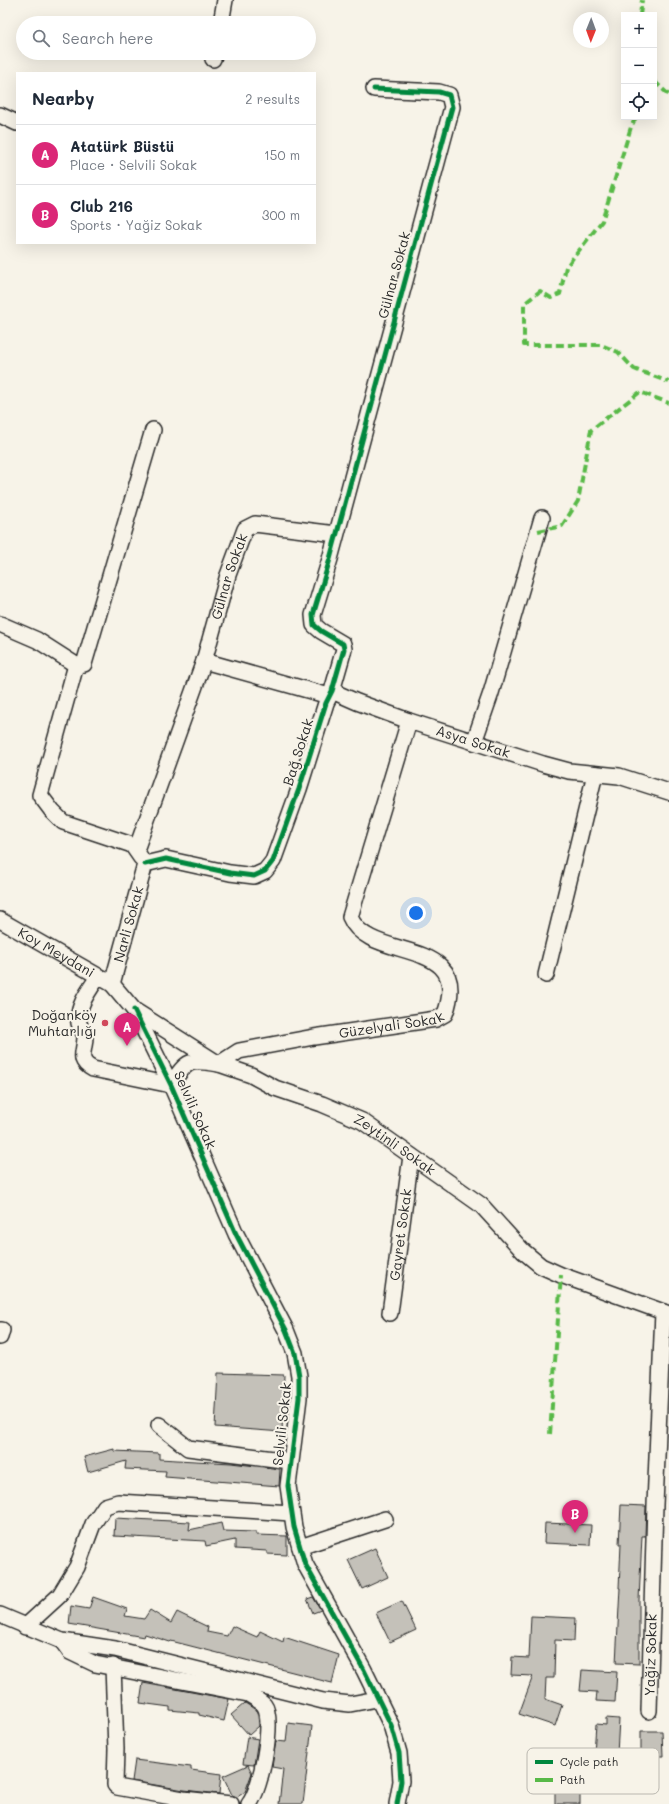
<!DOCTYPE html>
<html lang="en">
<head>
<meta charset="utf-8">
<style>
	body { margin:0; font-family:Mali,sans-serif; background:#f6f6f7; color:#1f2937 }
	.controls { position:absolute; right:12px; top:12px; display:grid; overflow:hidden; border-radius:0px; box-shadow:0 4px 16px #0002 }
	.controls button { width:36px; height:36px; display:grid; place-items:center; padding:0; border:0; border-bottom:1px solid #e0e1e3; background:#fff; color:#1f2937; font:20px sans-serif }
	.compass { position:absolute; left:573px; top:12px; width:36px; height:36px; border-radius:50%; background:#fff; box-shadow:0 4px 16px #0002; rotate:181deg }
	.you { position:absolute; left:416px; top:913px; width:14px; height:14px; margin:-10px; border:3px solid #fff; border-radius:50%; background:#1a73e8; box-shadow:0 0 0 6px #1a73e833 }
	.badge { display:grid; place-items:center; width:26px; height:26px; border-radius:50%; background:#db2777; color:#fff; font-size:13px; font-weight:700 }
	.pin { position:absolute; translate:-50% -33px; filter:drop-shadow(0 1px 2px #0008) }
	.pin::after { content:''; position:absolute; top:21px; width:14px; height:12px; background:inherit; clip-path:polygon(0 0,100% 0,50% 100%) }
	.list { margin:0; padding:0; list-style:none }
	h2 { display:flex; justify-content:space-between; align-items:center; height:52px; margin:0; padding:0 16px; font-size:17px }
	h2 small { font-size:13px; font-weight:400; color:#747a83 }
	.list li { display:grid; grid-template-columns:26px 1fr auto; gap:12px; align-items:center; box-sizing:border-box; height:60px; padding:0 16px; border-top:1px solid #e0e1e3 }
	.list b { display:block; font-size:15px; white-space:nowrap }
	.list p { margin:0; font-size:13px; white-space:nowrap; color:#747a83 }
	.list em { font-size:13px; font-style:normal; color:#747a83 }
	.icon { flex:none; width:22px; height:22px; fill:none; stroke:currentColor; stroke-width:2; stroke-linecap:round; stroke-linejoin:round }
	.map { position:relative; flex:none; width:669px; height:1804px; overflow:hidden }
	.search { position:absolute; background:#fff; box-shadow:0 4px 16px #0002; left:16px; top:16px; width:300px; height:44px; display:flex; align-items:center; gap:10px; box-sizing:border-box; padding:0 14px; border-radius:22px; color:#747a83; font-size:15px }
	.panel { position:absolute; background:#fff; box-shadow:0 4px 16px #0002; left:16px; top:72px; width:300px; height:172px; border-radius:0px }
	.map>svg:first-child { display:block }
	.building { fill:#c4c1b9; stroke:#2b2b2b }
	.lines { fill:none; stroke-linecap:round; stroke-linejoin:round }
	.minor-casing { stroke:#2b2b2b; stroke-width:18 }
	.minor { stroke:#f7f3e8; stroke-width:15 }
	.quiet { stroke:#58b947; stroke-width:4; stroke-dasharray:8 4; stroke-linecap:butt }
	.cycleway-casing { stroke:#f7f3e8; stroke-width:8 }
	.cycleway { stroke:#00873e; stroke-width:5 }
	.poi-dot { fill:#d1495b; stroke:#f7f3e8; stroke-width:1.5 }
	.labels { text-anchor:middle; stroke-width:4; stroke-linejoin:round; paint-order:stroke }
	.street-label { font-size:14px; fill:#2b2b2b; stroke:#f7f3e8 }
	.poi-label { font-size:14px; fill:#2b2b2b; stroke:#f7f3e8; text-anchor:end }
	.key { fill:#f7f3e8; stroke:#bab7af; stroke-width:1 }
	.key-label { font-size:11px; fill:#2b2b2b }
</style>
</head>
<body>
<div class="map">
<svg width="669" height="1804" viewBox="0 0 669 1804">
	<rect width="100%" height="100%" fill="#f7f3e8"/>
	<filter id="ink" filterUnits="userSpaceOnUse"><feTurbulence type="fractalNoise" baseFrequency=".025" numOctaves="2"/><feDisplacementMap in="SourceGraphic" scale="8" xChannelSelector="R" yChannelSelector="G"/><feConvolveMatrix kernelMatrix="1 2 1 2 8 2 1 2 1" color-interpolation-filters="sRGB"/></filter>
	<g filter="url(#ink)">
		<g class="building">
			<polygon points="218,1373 284,1375 282,1432 215,1427"/>
			<polygon points="114,1449 114,1451 159,1453 159,1459 231,1463 280,1469 279,1486 165,1477 166,1471 125,1469 126,1461 88,1472 84,1457"/>
			<polygon points="621,1505 646,1506 645,1536 642,1536 639,1600 639,1664 616,1663 620,1588 619,1588 621,1544 619,1544"/>
			<polygon points="115,1518 190,1522 189,1530 221,1523 223,1531 256,1532 256,1535 287,1536 287,1555 267,1554 267,1551 235,1549 235,1540 206,1546 205,1541 114,1536"/>
			<polygon points="545,1523 591,1525 590,1545 544,1543"/>
			<polygon points="375,1548 388,1577 362,1589 348,1560"/>
			<polygon points="93,1597 127,1609 125,1616 144,1619 150,1610 171,1623 177,1612 208,1627 207,1632 227,1636 232,1626 257,1637 260,1631 283,1642 284,1637 339,1655 332,1683 312,1678 312,1677 171,1641 170,1642 145,1634 144,1637 69,1624 71,1606 89,1609"/>
			<polygon points="313,1597 321,1610 313,1613 307,1599"/>
			<polygon points="402,1601 416,1630 390,1642 376,1613"/>
			<polygon points="531,1616 575,1618 574,1641 555,1640 554,1678 546,1678 545,1699 562,1705 555,1726 519,1714 533,1676 511,1675 512,1657 529,1658"/>
			<polygon points="582,1670 617,1672 615,1702 596,1701 597,1692 580,1691"/>
			<polygon points="143,1683 229,1699 224,1721 199,1715 199,1713 170,1710 170,1707 140,1703"/>
			<polygon points="245,1703 256,1710 258,1715 259,1726 249,1735 231,1715"/>
			<polygon points="606,1718 619,1719 617,1754 594,1753 596,1724 606,1725"/>
			<polygon points="288,1723 312,1726 303,1804 279,1804 283,1769 272,1767 276,1741 286,1742"/>
			<polygon points="641,1731 662,1731 663,1756 641,1756"/>
			<polygon points="247,1737 258,1739 254,1765 243,1764"/>
			<polygon points="135,1760 191,1767 191,1770 221,1774 219,1794 184,1790 132,1781"/>
			<polygon points="248,1765 252,1773 245,1792 237,1797 232,1795 223,1776"/>
			<polygon points="565,1780 580,1780 580,1804 555,1804 555,1785 565,1785"/>
		</g>
		<g class="lines">
			<g class="minor-casing">
				<g id="minor">
					<polyline points="221,23 225,0"/>
					<polyline points="213,59 215,53"/>
					<polyline points="0,115 17,123"/>
					<polyline points="0,624 37,640 76,665 84,664 153,430"/>
					<polyline points="204,661 329,696"/>
					<polyline points="76,665 40,795 52,811 63,822 132,845 141,858"/>
					<path id="s1" d="M332 691 357 702 409 721 543 764 569 771 619 776 669 792"/>
					<polyline points="474,742 491,693 542,518"/>
					<path id="s2" d="M136 850 204 661 228 575 245 529 255 524 336 534"/>
					<polyline points="145,864 166,859 230,873 254,876 265,871 273,861 299,789 326,703 332,691 344,649 343,644 321,631 314,625 313,615 330,559 452,107 449,95 439,92 374,89"/>
					<path id="s3" d="M0 920 112 984 134 1010 219 1064 251 1075 275 1088 322 1104 362 1121 481 1205 523 1251 541 1266 561 1275 669 1314"/>
					<polyline points="546,975 595,774"/>
					<path id="s4" d="M98 977C90 989 76 1007 79 1023 80 1028 84 1031 85 1037 85 1052 76 1060 93 1069L171 1085C187 1059 190 1059 219 1064L239 1051 314 1037 436 1019 445 1014C474 934 369 964 350 917L409 721"/>
					<path id="s5" d="M112 984 145 864"/>
					<polyline points="134,1010 171,1085 236,1234 286,1330 295,1353 299,1376 299,1398 288,1486 294,1527 305,1564 364,1670 391,1725 399,1753 401,1781 397,1804"/>
					<path id="s6" d="M390 1313 411 1156"/>
					<polyline points="0,1330 2,1330 0,1337"/>
					<polyline points="159,1425 188,1448 290,1461"/>
					<polyline points="300,1547 385,1519"/>
					<polyline points="0,1615 62,1641 115,1649 323,1701 350,1704 377,1699"/>
					<polyline points="25,1627 60,1595 77,1567 93,1524 105,1506 118,1502 291,1513"/>
					<path d="M62 1641 70 1652 95 1664 248 1694C253 1697 260 1701 264 1705 275 1719 261 1790 249 1804"/>
					<polyline points="113,1666 116,1749 115,1785 117,1787 183,1799 231,1804"/>
					<path id="s7" d="M649 1711 655 1505 663 1312"/>
				</g>
			</g>
			<use href="#minor" class="minor"/>
			<g class="quiet">
				<polyline points="640,15 642,0"/>
				<polyline points="654,81 669,95"/>
				<polyline points="636,117 631,127 602,221 566,267 560,294 551,298 540,291 524,304 524,345 601,345 618,352 634,369 669,382"/>
				<polyline points="538,531 562,526 578,501 591,430 640,392 669,403"/>
				<polyline points="550,1434 561,1275"/>
			</g>
			<g class="cycleway-casing">
				<g id="cycleway">
					<polyline points="145,864 166,859 230,873 254,876 265,871 273,861 299,789 326,703 332,691 344,649 343,644 321,631 314,625 313,615 330,559 452,107 449,95 439,92 374,89"/>
					<polyline points="134,1010 171,1085 236,1234 286,1330 295,1353 299,1376 299,1398 288,1486 294,1527 305,1564 364,1670 391,1725 399,1753 401,1781 397,1804"/>
				</g>
			</g>
			<use href="#cycleway" class="cycleway"/>
		</g>
	</g>
	<circle class="poi-dot" cx="105" cy="1023" r="4"/>
	<g class="labels">
		<g class="street-label">
			<text transform="translate(394 275) rotate(-75)" y="5">Gülnar Sokak</text>
			<text dy="5" stroke="none"><textPath href="#s2" startOffset="289">Gülnar Sokak</textPath></text>
			<text dy="5" stroke="none"><textPath href="#s1" startOffset="150">Asya Sokak</textPath></text>
			<text transform="translate(298 752) rotate(-72)" y="5">Bağ Sokak</text>
			<text dy="5" stroke="none"><textPath href="#s5" startOffset="62">Narli Sokak</textPath></text>
			<text dy="5" stroke="none"><textPath href="#s3" startOffset="65">Koy Meydani</textPath></text>
			<text dy="5" stroke="none"><textPath href="#s4" startOffset="420">Güzelyali Sokak</textPath></text>
			<text transform="translate(195 1110) rotate(66)" y="5">Selvili Sokak</text>
			<text dy="5" stroke="none"><textPath href="#s3" startOffset="458">Zeytinli Sokak</textPath></text>
			<text dy="5" stroke="none"><textPath href="#s6" startOffset="79">Gayret Sokak</textPath></text>
			<text transform="translate(282 1424) rotate(-84)" y="5">Selvili Sokak</text>
			<text dy="5" stroke="none"><textPath href="#s7" startOffset="56">Yağiz Sokak</textPath></text>
		</g>
		<g class="poi-label">
			<text x="97" y="1020">Doğanköy<tspan x="97" dy="16">Muhtarlığı</tspan></text>
		</g>
	</g>
	<rect x="527" y="1748" width="132" height="46" rx="6" class="key"/>
	<rect x="535" y="1760" width="18" height="4" fill="#00873e"/>
	<rect x="535" y="1778" width="18" height="4" fill="#58b947"/>
	<g class="key-label">
		<text x="560" y="1766">Cycle path</text>
		<text x="560" y="1784">Path</text>
	</g>
</svg>
<div class="controls">
<button>+</button>
<button>−</button>
<button><svg class="icon" aria-label="locate" viewBox="0 0 24 24"><circle cx="12" cy="12" r="6"/><path d="M12 2v4M12 18v4M2 12h4M18 12h4"/></svg></button>
</div>
<svg class="compass" viewBox="-18 -18 36 36"><path d="M0-13l5 13h-10z" fill="#e53935"/><path d="M0 13l5-13h-10z" fill="#747a83"/></svg>
<div class="you"></div>
<div class="pin badge" style="left:127px;top:1046px">A</div>
<div class="pin badge" style="left:575px;top:1533px">B</div>
<div class="search"><svg class="icon" aria-label="search" viewBox="0 0 24 24"><circle cx="10" cy="10" r="6"/><path d="M15 15l6 6"/></svg>Search here</div>
<section class="panel">
<h2>Nearby<small>2 results</small></h2>
<ul class="list">
<li><span class="badge">A</span><div><b>Atatürk Büstü</b><p>Place · Selvili Sokak</p></div><em>150 m</em></li>
<li><span class="badge">B</span><div><b>Club 216</b><p>Sports · Yağiz Sokak</p></div><em>300 m</em></li>
</ul>
</section>
</div>
</body>
</html>
